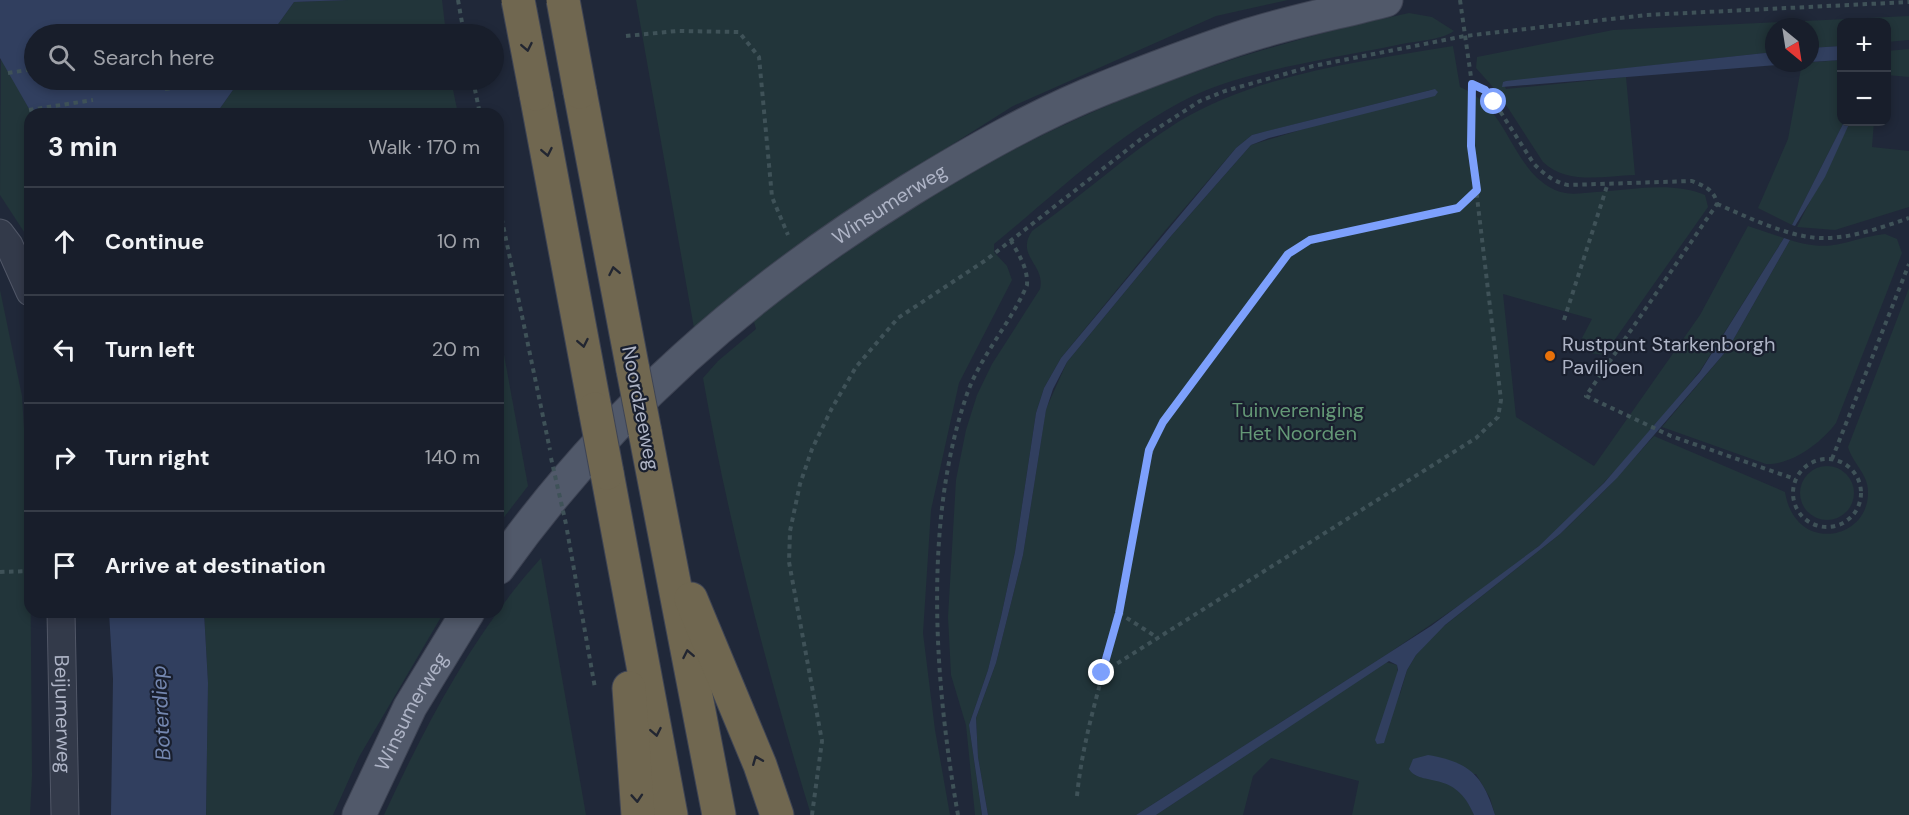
<!DOCTYPE html>
<html lang="en">
<head>
<meta charset="utf-8">
<style>
	body { margin:0; font-family:"DM Sans",sans-serif; background:#252b37; color:#f1f3f6 }
	.controls { position:absolute; right:18px; top:18px; display:grid; overflow:hidden; border-radius:12px; box-shadow:0 3px 9px #0003 }
	.controls button { width:54px; height:54px; display:grid; place-items:center; padding:0; border:0; border-bottom:2px solid #363c47; background:#181e2b; color:#f1f3f6; font:30px sans-serif }
	.compass { position:absolute; left:1765px; top:18px; width:54px; height:54px; border-radius:50%; background:#181e2b; box-shadow:0 3px 9px #0003; rotate:150deg }
	.stop { position:absolute; width:18px; height:18px; margin:-14px; border:4px solid #7da0fc; border-radius:50%; background:#fff }
	.stop.end { background:#7da0fc; border-color:#fff; box-shadow:0 2px 6px #0008 }
	.list { margin:0; padding:0; list-style:none }
	h2 { display:flex; justify-content:space-between; align-items:center; height:78px; margin:0; padding:0 24px; font-size:26px }
	h2 small { font-size:20px; font-weight:400; color:#9fa2a9 }
	.list li { display:grid; grid-template-columns:39px 1fr auto; gap:18px; align-items:center; box-sizing:border-box; height:108px; padding:0 24px; border-top:2px solid #363c47 }
	.list b { display:block; font-size:22px; white-space:nowrap }
	.list em { font-size:20px; font-style:normal; color:#9fa2a9 }
	.icon { flex:none; width:33px; height:33px; fill:none; stroke:currentColor; stroke-width:2; stroke-linecap:round; stroke-linejoin:round }
	.map { position:relative; flex:none; width:1909px; height:815px; overflow:hidden }
	.search { position:absolute; background:#181e2b; box-shadow:0 3px 9px #0003; left:24px; top:24px; width:480px; height:66px; display:flex; align-items:center; gap:15px; box-sizing:border-box; padding:0 21px; border-radius:33px; color:#9fa2a9; font-size:22px }
	.panel { position:absolute; background:#181e2b; box-shadow:0 3px 9px #0003; left:24px; top:108px; width:480px; height:510px; border-radius:18px }
	.map>svg:first-child { display:block }
	.green { fill:#22353a }
	.water { fill:#313f5f }
	.lines { fill:none; stroke-linecap:round; stroke-linejoin:round }
	.street-casing { stroke:#515767; stroke-width:29 }
	.primary-casing { stroke:#3d4353; stroke-width:35 }
	.highway-casing { stroke:#3e4454; stroke-width:35 }
	.path { stroke:#3f5258; stroke-width:4; stroke-dasharray:4.5 4.5; stroke-linecap:butt }
	.street { stroke:#333a4a; stroke-width:27 }
	.primary { stroke:#51596a; stroke-width:33 }
	.highway { stroke:#706750; stroke-width:33 }
	.highway-bridge-casing { stroke:#3e4454; stroke-width:35; stroke-linecap:butt }
	.path-bridge { stroke:#3f5258; stroke-width:4; stroke-dasharray:4.5 4.5; stroke-linecap:butt }
	.highway-bridge { stroke:#706750; stroke-width:33 }
	.oneway { stroke:#222631 }
	.route { stroke:#7da0fc; stroke-width:8 }
	.food-dot { fill:#e8710a; stroke:#191f2e; stroke-width:2 }
	.labels { text-anchor:middle; stroke-width:4.5; stroke-linejoin:round; paint-order:stroke }
	.street-label { font-size:20px; fill:#aeb4c6; stroke:#191f2e }
	.poi-label { font-size:20px; fill:#aeb4c6; stroke:#191f2e; text-anchor:start }
	.park-label { font-size:20px; fill:#649876; stroke:#191f2e }
	.water-label { font-size:21px; font-style:italic; fill:#7487b0; stroke:#191f2e }
</style>
</head>
<body>
<div class="map">
<svg width="1909" height="815" viewBox="0 0 1909 815">
	<rect width="100%" height="100%" fill="#202839"/>
	<g class="green">
		<polygon points="348,0 442,0 446,34 271,34 294,2"/>
		<polygon points="636,0 1288,0 1216,16 1013,106 877,192 727,300 694,328"/>
		<path d="M1409 13 1432 17 1454 31C1440 41 1413 41 1397 45 1338 57 1277 66 1220 85 1140 112 1059 191 994 244V252L1007 266 1012 280 959 383 931 510 923 633 935 730 950 815H811C767 671 729 526 703 378L718 361 756 329 754 322 757 317C811 278 864 238 921 202 1071 109 1237 49 1409 13Z"/>
		<path d="M1909 16V40L1887 42 1886 22H1842L1841 46 1810 48V27H1774V52L1503 82 1506 89 1626 77 1635 175C1604 176 1567 185 1543 162L1499 94 1476 68 1477 57 1613 30Z"/>
		<path d="M1453 46 1460 87C1509 107 1511 170 1555 190 1568 196 1582 193 1596 192 1632 190 1672 181 1705 195L1708 207 1604 355 1589 353 1582 338 1592 319 1503 294 1516 417 1594 466 1700 315 1748 226 1784 238 1700 371 1640 444 1579 509 1539 546 1492 583 1386 655 1136 815H988L978 757 976 718 996 663 1023 555 1046 409 1067 362 1171 236 1251 145 1435 89 1252 135 1236 148 1164 232 1061 358 1044 388 1036 413 1015 552 1001 617 988 670 969 725 982 815H975L966 725 951 675 948 617 956 480 966 430 977 395 992 364 1040 289C1046 265 1015 256 1032 231 1082 196 1127 154 1178 122 1256 74 1364 61 1453 46Z"/>
		<polygon points="1909,49 1909,77 1887,75 1887,51"/>
		<polygon points="1,58 32,114 30,241 0,195"/>
		<polygon points="1841,60 1842,122 1844,122 1792,225 1758,208 1788,139 1802,63"/>
		<polygon points="240,80 451,80 458,114 216,114"/>
		<polygon points="1850,122 1874,122 1872,147 1909,151 1909,207 1835,230 1797,227"/>
		<path d="M1885 234 1897 239 1902 253 1836 423C1821 443 1792 465 1766 464L1662 427 1728 349 1790 240C1835 254 1844 239 1885 234Z"/>
		<path d="M1909 288V815H1495L1490 798 1476 774 1414 775C1444 779 1463 786 1474 815H1352L1359 781 1271 758 1253 776 1243 815H1156L1386 662 1397 665 1400 694 1407 670 1416 655 1434 634 1560 534 1608 487 1654 436 1785 492C1795 554 1868 541 1868 493 1869 475 1853 464 1848 447Z"/>
		<polygon points="0,290 22,396 30,523 32,776 30,815 0,815"/>
		<polygon points="498,322 528,486 498,525"/>
		<circle cx="1827" cy="493" r="27"/>
		<path d="M541 558 586 815H384C426 724 474 632 541 558Z"/>
		<polygon points="204,612 444,612 359,757 333,815 206,815 208,683"/>
	</g>
	<g class="water">
		<polygon points="0,0 348,0 294,2 271,34 34,34 34,80 240,80 216,114 32,114 0,58"/>
		<polygon points="1841,46 1841,60 1810,62 1810,48"/>
		<polygon points="1774,52 1774,63 1802,63 1502,87 1503,82 1506,81"/>
		<polygon points="1435,89 1438,92 1435,96 1269,138 1251,145 1171,236 1067,362 1053,389 1046,410 1023,555 996,663 976,718 978,757 988,815 982,815 969,725 988,670 1001,617 1015,552 1036,413 1044,388 1061,358 1236,148 1252,135 1267,131"/>
		<polygon points="1844,122 1850,122 1825,177 1795,226 1792,225"/>
		<polygon points="1784,238 1790,240 1728,349 1617,478 1560,534 1445,625 1416,655 1407,670 1384,743 1377,744 1375,740 1398,670 1397,665 1389,661 1156,815 1136,815 1431,626 1539,546 1604,483 1700,372"/>
		<polygon points="109,612 204,612 208,683 206,815 111,815 113,679"/>
		<path d="M1428 755C1469 762 1483 775 1495 815H1474C1455 768 1421 788 1409 769L1413 759Z"/>
	</g>
	<g class="lines">
		<g class="street-casing">
			<g id="street">
				<polyline points="0,233 9,245 30,292"/>
				<path id="s1" d="M61 612 65 815"/>
			</g>
		</g>
		<g class="primary-casing">
			<g id="primary">
				<path id="s2" d="M498 568C610 411 747 291 910 190 972 152 1038 114 1107 87 1153 69 1201 50 1249 35 1294 21 1340 12 1386 0"/>
				<path id="s3" d="M359 815 410 707 468 612"/>
			</g>
		</g>
		<g class="highway-casing">
			<g id="highway">
				<polyline points="580,92 633,370"/>
				<polyline points="536,94 595,409"/>
				<polyline points="645,432 719,815"/>
				<polyline points="607,473 671,815"/>
				<polyline points="691,599 760,765 777,815"/>
				<polyline points="629,688 638,815"/>
			</g>
		</g>
		<g class="path">
			<polyline points="458,0 464,34"/>
			<path d="M1460 0 1472 84 1479 86 1489 94 1534 164C1544 174 1554 182 1568 185L1692 181C1704 186 1715 190 1717 204L1586 396 1671 436 1795 479"/>
			<polyline points="242,34 275,29"/>
			<polyline points="626,36 677,31 739,32 759,57 772,197 788,235"/>
			<polyline points="8,73 34,69"/>
			<polyline points="473,80 480,114"/>
			<polyline points="165,89 233,80"/>
			<polyline points="29,110 93,100"/>
			<polyline points="498,201 550,450"/>
			<path d="M1717 204C1748 217 1793 240 1828 238 1855 237 1883 227 1909 218"/>
			<polyline points="1564,320 1608,183"/>
			<circle cx="1827" cy="493" r="34"/>
			<polyline points="1832,459 1909,264"/>
			<polyline points="567,530 595,688"/>
			<polyline points="0,572 30,571"/>
			<polyline points="1119,613 1158,638"/>
			<polyline points="1102,673 1476,438 1498,417 1501,400 1471,146 1472,84"/>
			<path d="M1077 796C1083 734 1104 674 1119 613 1134 550 1135 481 1163 422L1288 254 1310 240 1458 208 1476 191"/>
			<polyline points="812,815 822,741 789,562 790,531 800,484 812,449 832,408 856,367 898,318 986,260 1141,139 1200,101 1225,91 1313,66 1465,36 1646,15 1909,2"/>
			<path d="M958 815C935 686 923 527 965 400 978 358 1010 325 1027 285 1028 268 1019 255 1011 241"/>
		</g>
		<use href="#street" class="street"/>
		<use href="#primary" class="primary"/>
		<use href="#highway" class="highway"/>
		<g class="highway-bridge-casing">
			<g id="highway-bridge">
				<polyline points="518,0 536,94"/>
				<polyline points="563,0 580,92"/>
				<polyline points="633,370 645,432"/>
				<polyline points="595,409 607,473"/>
			</g>
		</g>
		<polyline class="path-bridge" points="551,458 566,524"/>
		<use href="#highway-bridge" class="highway-bridge"/>
	</g>
	<defs><path id="oneway-chevron" d="M-2-3.5L2.5 0L-2 3.5" fill="none" stroke-width="1.6" stroke-linecap="round" stroke-linejoin="round" transform="scale(1.5)"/></defs>
	<g class="oneway">
		<use href="#oneway-chevron" transform="translate(527 47) rotate(79)"/>
		<use href="#oneway-chevron" transform="translate(547 152) rotate(79)"/>
		<use href="#oneway-chevron" transform="translate(614 271) rotate(-101)"/>
		<use href="#oneway-chevron" transform="translate(583 343) rotate(79)"/>
		<use href="#oneway-chevron" transform="translate(688 654) rotate(-101)"/>
		<use href="#oneway-chevron" transform="translate(656 732) rotate(79)"/>
		<use href="#oneway-chevron" transform="translate(757 760) rotate(-112)"/>
		<use href="#oneway-chevron" transform="translate(637 798) rotate(86)"/>
	</g>
	<g class="lines">
		<polyline class="route" points="1102,673 1119,613 1149,450 1163,422 1288,254 1310,240 1458,208 1477,190 1471,146 1472,84 1485,90 1494,102"/>
	</g>
	<circle class="food-dot" cx="1550" cy="356" r="6"/>
	<g class="labels">
		<g class="street-label">
			<text dy="7" stroke="none"><textPath href="#s2" startOffset="538">Winsumerweg</textPath></text>
			<text transform="translate(641 408) rotate(79)" y="7">Noordzeeweg</text>
			<text dy="7" stroke="none"><textPath href="#s1" startOffset="102">Beijumerweg</textPath></text>
			<text dy="7" stroke="none"><textPath href="#s3" startOffset="116">Winsumerweg</textPath></text>
		</g>
		<g class="poi-label">
			<text x="1562" y="351">Rustpunt Starkenborgh<tspan x="1562" dy="23">Paviljoen</tspan></text>
		</g>
		<g class="park-label">
			<text x="1298" y="417">Tuinvereniging<tspan x="1298" dy="23">Het Noorden</tspan></text>
		</g>
		<g class="water-label">
			<text transform="translate(161 713) rotate(-93)" y="7">Boterdiep</text>
		</g>
	</g>
</svg>
<div class="controls">
<button>+</button>
<button>−</button>
</div>
<svg class="compass" viewBox="-18 -18 36 36"><path d="M0-13l5 13h-10z" fill="#e53935"/><path d="M0 13l5-13h-10z" fill="#9fa2a9"/></svg>
<div class="stop" style="left:1494px;top:102px"></div>
<div class="stop end" style="left:1102px;top:673px"></div>
<div class="search"><svg class="icon" aria-label="search" viewBox="0 0 24 24"><circle cx="10" cy="10" r="6"/><path d="M15 15l6 6"/></svg>Search here</div>
<section class="panel">
<h2>3 min<small>Walk · 170 m</small></h2>
<ul class="list">
<li><svg class="icon" aria-label="ahead" viewBox="0 0 24 24"><path d="M12 20V5M6 11l6-6 6 6"/></svg><div><b>Continue</b></div><em>10 m</em></li>
<li><svg class="icon" aria-label="left" viewBox="0 0 24 24"><path d="M17 20v-9H6M10 6l-5 5 5 5"/></svg><div><b>Turn left</b></div><em>20 m</em></li>
<li><svg class="icon" aria-label="right" viewBox="0 0 24 24"><path d="M7 20v-9h11M14 6l5 5-5 5"/></svg><div><b>Turn right</b></div><em>140 m</em></li>
<li><svg class="icon" aria-label="arrive" viewBox="0 0 24 24"><path d="M6 21V4h12l-3 4 3 4H6"/></svg><div><b>Arrive at destination</b></div></li>
</ul>
</section>
</div>
</body>
</html>
